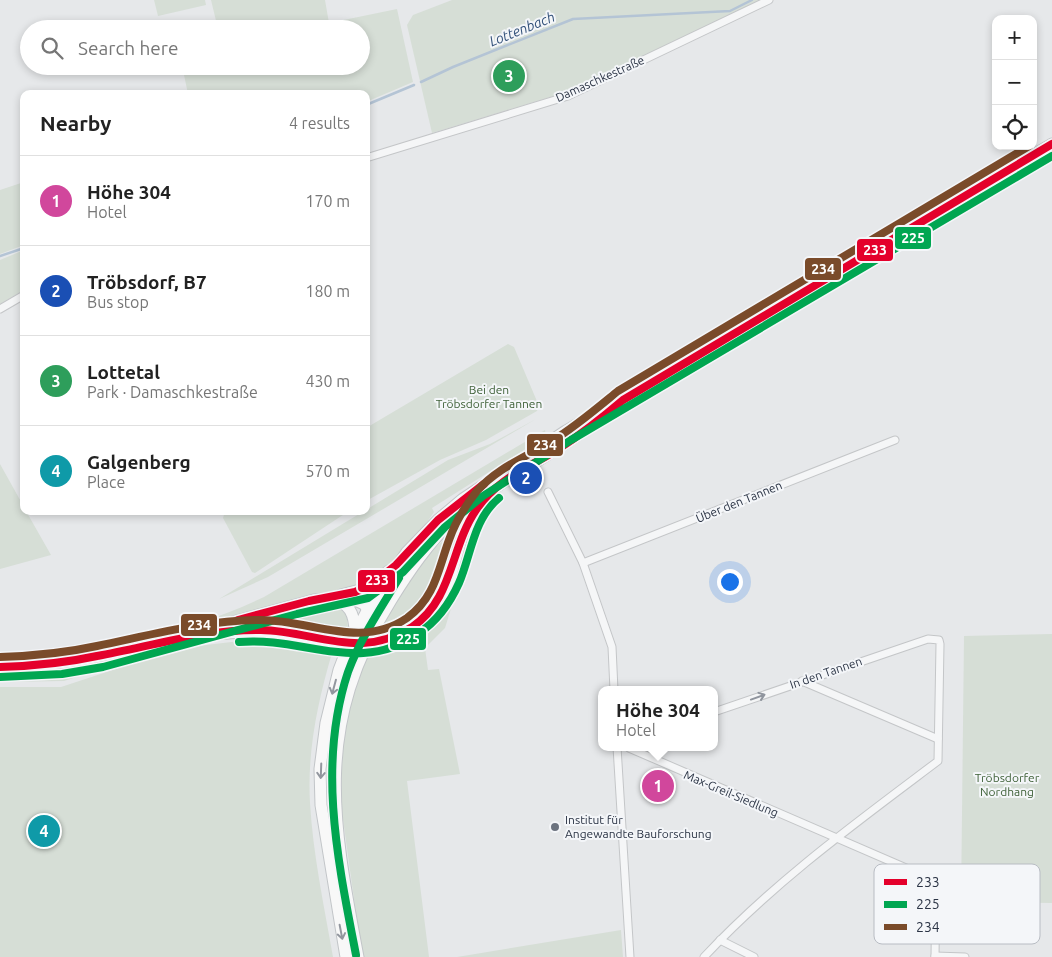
<!DOCTYPE html>
<html lang="en">
<head>
<meta charset="utf-8">
<style>
	body { margin:0; font-family:Ubuntu,sans-serif; background:#f6f6f6; color:#222 }
	.controls { position:absolute; right:15px; top:15px; display:grid; overflow:hidden; border-radius:10px; box-shadow:0 2px 8px #0003 }
	.controls button { width:45px; height:45px; display:grid; place-items:center; padding:0; border:0; border-bottom:1px solid #e0e0e0; background:#fff; color:#222; font:25px sans-serif }
	.you { position:absolute; left:729px; top:581px; width:18px; height:18px; margin:-12px; border:4px solid #fff; border-radius:50%; background:#1a73e8; box-shadow:0 0 0 8px #1a73e833 }
	.badge { display:grid; place-items:center; width:32px; height:32px; border-radius:50%; background:#6c737f; color:#fff; font-size:16px; font-weight:700 }
	.pin { position:absolute; translate:-50% -50%; border:2px solid #fff; box-shadow:0 1px 5px #0006 }
	.popup { position:absolute; left:598px; top:686px; width:120px; height:65px; box-sizing:border-box; display:grid; place-content:center; border-radius:10px; background:#fff; filter:drop-shadow(0 1px 4px #0005); font-size:16px; white-space:nowrap; color:#767676 }
	.popup b { font-size:19px; color:#222 }
	.popup::after { content:''; position:absolute; left:50%; top:100%; margin-left:-10px; border:10px solid transparent; border-top-color:#fff }
	.list { margin:0; padding:0; list-style:none }
	h2 { display:flex; justify-content:space-between; align-items:center; height:65px; margin:0; padding:0 20px; font-size:21px }
	h2 small { font-size:16px; font-weight:400; color:#767676 }
	.list li { display:grid; grid-template-columns:32px 1fr auto; gap:15px; align-items:center; box-sizing:border-box; height:90px; padding:0 20px; border-top:1px solid #e0e0e0 }
	.list b { display:block; font-size:19px; white-space:nowrap }
	.list p { margin:0; font-size:16px; white-space:nowrap; color:#767676 }
	.list em { font-size:16px; font-style:normal; color:#767676 }
	.icon { flex:none; width:28px; height:28px; fill:none; stroke:currentColor; stroke-width:2; stroke-linecap:round; stroke-linejoin:round }
	.map { position:relative; flex:none; width:1052px; height:957px; overflow:hidden }
	.search { position:absolute; background:#fff; box-shadow:0 2px 8px #0003; left:20px; top:20px; width:350px; height:55px; display:flex; align-items:center; gap:12px; box-sizing:border-box; padding:0 18px; border-radius:28px; color:#767676; font-size:19px }
	.panel { position:absolute; background:#fff; box-shadow:0 2px 8px #0003; left:20px; top:90px; width:350px; height:425px; border-radius:10px }
	.map>svg:first-child { display:block }
	.green { fill:#d6ded6 }
	.lines { fill:none; stroke-linecap:round; stroke-linejoin:round }
	.stream { stroke:#b4c4d5; stroke-width:2.5 }
	.street-casing { stroke:#c4c6c8; stroke-width:9 }
	.secondary-casing { stroke:#c4c6c8; stroke-width:12 }
	.primary-casing { stroke:#c2c5c8; stroke-width:13 }
	.street { stroke:#f5f6f7; stroke-width:7 }
	.secondary { stroke:#f8f8f8; stroke-width:10 }
	.primary { stroke:#f8f8f8; stroke-width:11 }
	.primary-bridge-casing { stroke:#c2c5c8; stroke-width:13; stroke-linecap:butt }
	.primary-bridge { stroke:#f8f8f8; stroke-width:11 }
	.bus-1-casing { stroke:#f4f6f9; stroke-width:11 }
	.bus-2-casing { stroke:#f4f6f9; stroke-width:11 }
	.bus-3-casing { stroke:#f4f6f9; stroke-width:11 }
	.bus-1 { stroke:#e4002b; stroke-width:8 }
	.bus-2 { stroke:#00a651; stroke-width:8 }
	.bus-3 { stroke:#7a4b2a; stroke-width:8 }
	.oneway { stroke:#92969e }
	.oneway2 { stroke:#90959e }
	.poi-dot { fill:#6c737f; stroke:#f4f6f9; stroke-width:2 }
	.labels { text-anchor:middle; stroke-width:4; stroke-linejoin:round; paint-order:stroke }
	.street-label { font-size:12px; fill:#2b3445; stroke:#f4f6f9 }
	.park-label { font-size:12px; fill:#3f6138; stroke:#f4f6f9 }
	.poi-label { font-size:12px; fill:#2b3445; stroke:#f4f6f9; text-anchor:start }
	.water-label { font-size:14px; font-style:italic; fill:#34527a; stroke:#f4f6f9 }
	.key { fill:#f4f6f9; stroke:#b8bcc3; stroke-width:1 }
	.key-label { font-size:14px; fill:#2b3445 }
	.line-badge { stroke:#f4f6f9; stroke-width:2 }
	.badge-label { font-size:14px; text-anchor:middle; font-weight:bold; fill:#fff }
</style>
</head>
<body>
<div class="map">
<svg width="1052" height="957" viewBox="0 0 1052 957">
	<rect width="100%" height="100%" fill="#e6e8ea"/>
	<g class="green">
		<polygon points="154,0 205,0 206,5 158,16"/>
		<polygon points="211,0 325,0 329,23 397,9 413,82 366,102 366,94 188,94 183,70 202,66 361,66 361,29 218,29"/>
		<polygon points="452,0 761,0 567,92 432,133 407,25 413,15"/>
		<polygon points="24,182 24,245 0,254 0,190"/>
		<polygon points="24,250 24,290 0,304 0,260"/>
		<polygon points="508,344 514,347 539,406 537,411 486,440 440,460 366,501 366,428"/>
		<polygon points="536,419 268,577 219,599 448,460 490,444"/>
		<path d="M545 430 546 436 432 508 434 512 423 528 384 571 370 582 346 590 308 595 127 647 68 659 0 663V657C92 655 181 636 264 597Z"/>
		<polygon points="0,464 24,507 24,511 26,511 51,555 0,569"/>
		<polygon points="225,511 349,511 255,573 252,572 223,518"/>
		<path d="M451 534 446 543 433 585 418 606 403 621 378 633C399 597 418 560 451 534Z"/>
		<path d="M457 589 445 628 425 648 428 670 439 669 460 774 407 781 429 957H362L341 805 343 734 363 657C410 648 433 629 457 589Z"/>
		<path d="M320 605 334 606 347 613 348 631 341 639C311 634 283 626 252 627L251 622Z"/>
		<polygon points="1052,634 1052,903 961,902 964,636"/>
		<path d="M248 640H276L332 653C318 701 307 751 310 803 313 854 324 906 333 957H0V687H61L131 664 198 646Z"/>
		<path d="M167 648 64 681 0 682V672C27 672 55 673 81 668 110 662 137 651 167 648Z"/>
		<polygon points="621,930 623,957 457,957"/>
	</g>
	<g class="lines">
		<g class="stream">
			<polyline points="421,82 453,67 573,19 730,11 752,0"/>
			<polyline points="366,105 414,85"/>
			<polyline points="0,256 24,248"/>
		</g>
		<g class="street-casing">
			<g id="street">
				<polyline points="366,158 568,96 769,0"/>
				<polyline points="0,309 24,295"/>
				<polyline points="548,492 583,563 612,647 614,690"/>
				<polyline points="583,563 895,440"/>
				<polyline points="802,681 938,739"/>
				<polyline points="617,747 630,957"/>
				<polyline points="629,748 936,881 935,957"/>
				<polyline points="720,940 754,957"/>
				<polyline points="935,956 965,957"/>
				<path d="M704 957C774 882 857 822 938 761L940 644 939 640 928 639 714 712"/>
			</g>
		</g>
		<g class="secondary-casing">
			<path id="secondary" d="M0 667C56 668 109 656 163 641"/>
		</g>
		<g class="primary-casing">
			<g id="primary">
				<polyline points="341,595 364,589 389,571"/>
				<path d="M331 599C350 602 355 615 355 633"/>
				<polyline points="402,633 423,618 443,592 450,578 463,533 484,500"/>
				<path d="M202 636C245 630 283 629 325 642"/>
				<polyline points="163,641 314,600 349,597 364,604 372,615"/>
				<polyline points="346,957 321,805 320,769 326,723 339,670 346,652 368,609 407,552 438,520 463,499 566,431 1052,144"/>
				<path d="M358 957C332 820 313 725 391 600 409 571 428 543 453 520 498 479 555 455 602 417"/>
			</g>
		</g>
		<use href="#street" class="street"/>
		<use href="#secondary" class="secondary"/>
		<use href="#primary" class="primary"/>
		<g class="primary-bridge-casing">
			<path id="primary-bridge" d="M325 642C351 647 377 645 402 633"/>
		</g>
		<use href="#primary-bridge" class="primary-bridge"/>
		<g class="bus-1-casing">
			<g id="bus-1">
				<polyline points="238,620 309,601 355,592 371,585 396,565 438,520 484,484"/>
				<path d="M0 667C33 666 65 663 97 656 152 646 206 629 261 630 316 631 359 661 412 627 453 600 450 548 476 510 496 480 527 468 557 450 580 435 602 418 623 400L1052 144"/>
			</g>
		</g>
		<g class="bus-2-casing">
			<g id="bus-2">
				<path d="M239 642C303 636 361 676 419 633 437 621 450 603 459 583 471 556 473 519 499 498"/>
				<polyline points="0,677 62,674 103,667 297,614 368,598 403,572 445,527 483,496 571,440 1052,156"/>
				<path d="M356 955C338 862 317 765 348 672 360 639 381 608 399 578"/>
			</g>
		</g>
		<g class="bus-3-casing">
			<path id="bus-3" d="M0 657C33 656 65 653 97 646 151 635 205 620 261 620 312 620 360 650 407 618 435 598 438 570 449 540 455 523 465 506 477 491 497 468 526 457 552 441 575 427 596 409 618 391L1029 146"/>
		</g>
		<use href="#bus-1" class="bus-1"/>
		<use href="#bus-2" class="bus-2"/>
		<use href="#bus-3" class="bus-3"/>
	</g>
	<defs><path id="oneway-shaft" d="M-6 0H5M1.5-3L5.5 0L1.5 3" fill="none" stroke-width="1.6" stroke-linecap="round" stroke-linejoin="round" transform="scale(1.25)"/></defs>
	<g class="oneway">
		<use href="#oneway-shaft" transform="translate(334 687) rotate(105)"/>
		<use href="#oneway-shaft" transform="translate(321 771) rotate(92)"/>
		<use href="#oneway-shaft" transform="translate(341 932) rotate(79)"/>
	</g>
	<use class="oneway2" href="#oneway-shaft" transform="translate(758 697) rotate(-20)"/>
	<circle class="poi-dot" cx="555" cy="827" r="5"/>
	<g class="labels">
		<g class="street-label">
			<text transform="translate(600 79) rotate(-24)" y="4">Damaschkestraße</text>
			<text transform="translate(739 502) rotate(-22)" y="4">Über den Tannen</text>
			<text transform="translate(826 673) rotate(-19)" y="4">In den Tannen</text>
			<text transform="translate(731 794) rotate(23)" y="4">Max-Greil-Siedlung</text>
		</g>
		<g class="park-label">
			<text x="489" y="394">Bei den<tspan x="489" dy="14">Tröbsdorfer Tannen</tspan></text>
			<text x="1007" y="782">Tröbsdorfer<tspan x="1007" dy="14">Nordhang</tspan></text>
		</g>
		<g class="poi-label">
			<text x="565" y="824">Institut für<tspan x="565" dy="14">Angewandte Bauforschung</tspan></text>
		</g>
		<g class="water-label">
			<text transform="translate(522 29) rotate(-22)" y="5">Lottenbach</text>
		</g>
	</g>
	<rect x="874" y="864" width="166" height="80" rx="8" class="key"/>
	<rect x="884" y="879" width="23" height="6" fill="#e4002b"/>
	<rect x="884" y="901" width="23" height="7" fill="#00a651"/>
	<rect x="884" y="924" width="23" height="6" fill="#7a4b2a"/>
	<g class="key-label">
		<text x="916" y="887">233</text>
		<text x="916" y="909">225</text>
		<text x="916" y="932">234</text>
	</g>
	<g class="line-badge">
		<rect x="894" y="226" width="38" height="24" rx="5" fill="#00a651"/>
		<rect x="856" y="238" width="38" height="24" rx="5" fill="#e4002b"/>
		<rect x="804" y="257" width="38" height="24" rx="5" fill="#7a4b2a"/>
		<rect x="526" y="433" width="38" height="24" rx="5" fill="#7a4b2a"/>
		<rect x="357" y="569" width="39" height="24" rx="5" fill="#e4002b"/>
		<rect x="180" y="613" width="38" height="24" rx="5" fill="#7a4b2a"/>
		<rect x="389" y="627" width="38" height="24" rx="5" fill="#00a651"/>
	</g>
	<g class="badge-label">
		<text x="913" y="243">225</text>
		<text x="875" y="255">233</text>
		<text x="823" y="274">234</text>
		<text x="545" y="450">234</text>
		<text x="377" y="585">233</text>
		<text x="199" y="630">234</text>
		<text x="408" y="644">225</text>
	</g>
</svg>
<div class="controls">
<button>+</button>
<button>−</button>
<button><svg class="icon" aria-label="locate" viewBox="0 0 24 24"><circle cx="12" cy="12" r="6"/><path d="M12 2v4M12 18v4M2 12h4M18 12h4"/></svg></button>
</div>
<div class="you"></div>
<div class="pin badge" style="left:658px;top:786px;background:#d1479c">1</div>
<div class="popup"><b>Höhe 304</b>Hotel</div>
<div class="pin badge" style="left:526px;top:478px;background:#1a4fb4">2</div>
<div class="pin badge" style="left:509px;top:76px;background:#2e9e5b">3</div>
<div class="pin badge" style="left:44px;top:831px;background:#0f9aa8">4</div>
<div class="search"><svg class="icon" aria-label="search" viewBox="0 0 24 24"><circle cx="10" cy="10" r="6"/><path d="M15 15l6 6"/></svg>Search here</div>
<section class="panel">
<h2>Nearby<small>4 results</small></h2>
<ul class="list">
<li><span class="badge" style="background:#d1479c">1</span><div><b>Höhe 304</b><p>Hotel</p></div><em>170 m</em></li>
<li><span class="badge" style="background:#1a4fb4">2</span><div><b>Tröbsdorf, B7</b><p>Bus stop</p></div><em>180 m</em></li>
<li><span class="badge" style="background:#2e9e5b">3</span><div><b>Lottetal</b><p>Park · Damaschkestraße</p></div><em>430 m</em></li>
<li><span class="badge" style="background:#0f9aa8">4</span><div><b>Galgenberg</b><p>Place</p></div><em>570 m</em></li>
</ul>
</section>
</div>
</body>
</html>
